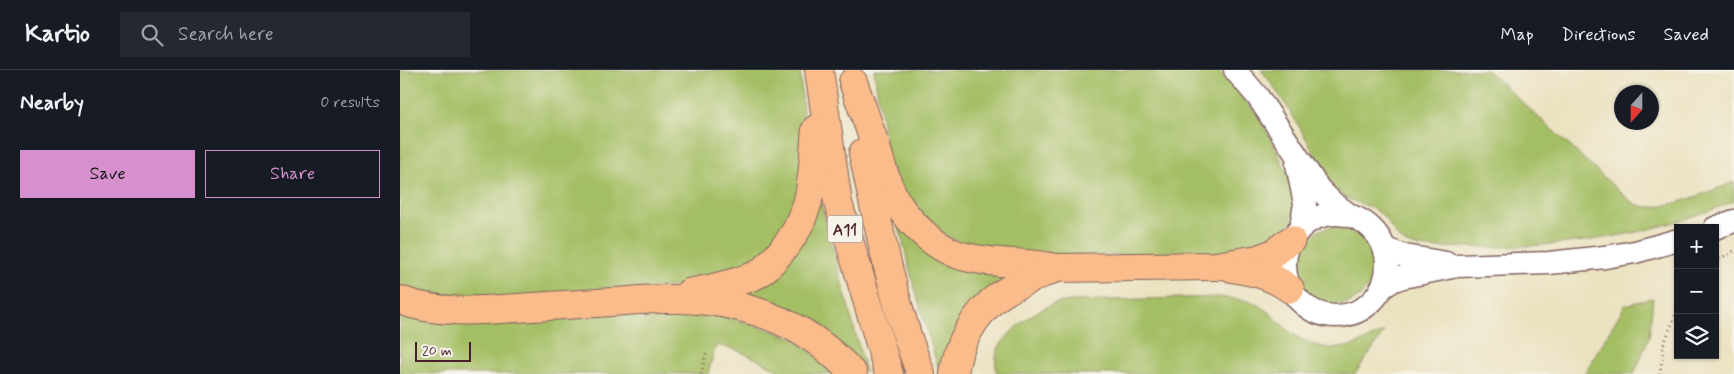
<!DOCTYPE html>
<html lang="en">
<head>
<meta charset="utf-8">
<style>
	body { margin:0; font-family:Mynerve,sans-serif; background:#242831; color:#f1f3f6 }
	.controls { position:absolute; right:15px; bottom:15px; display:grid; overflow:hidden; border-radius:0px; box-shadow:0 1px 4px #0004 }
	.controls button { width:45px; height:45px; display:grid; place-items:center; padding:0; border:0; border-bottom:1px solid #363941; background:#171b24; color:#f1f3f6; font:25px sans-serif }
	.compass { position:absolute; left:1214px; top:15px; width:45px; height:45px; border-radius:50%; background:#171b24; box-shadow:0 1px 4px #0004; rotate:201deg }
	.scale { position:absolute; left:15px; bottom:12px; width:56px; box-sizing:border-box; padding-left:5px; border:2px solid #4a1f2b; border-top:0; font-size:14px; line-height:18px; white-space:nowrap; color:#4a1f2b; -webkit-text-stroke:4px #f7f3e8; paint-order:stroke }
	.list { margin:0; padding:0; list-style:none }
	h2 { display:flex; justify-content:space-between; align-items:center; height:65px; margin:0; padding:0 20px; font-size:21px }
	h2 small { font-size:16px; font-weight:400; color:#9ea1a6 }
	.actions { display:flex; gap:10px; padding:15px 20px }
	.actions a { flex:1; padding:11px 0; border:1px solid #d690ce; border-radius:0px; text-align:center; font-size:18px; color:#d690ce }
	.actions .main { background:#d690ce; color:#111 }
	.icon { flex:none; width:28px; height:28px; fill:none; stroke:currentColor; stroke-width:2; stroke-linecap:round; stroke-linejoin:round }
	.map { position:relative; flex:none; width:1334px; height:304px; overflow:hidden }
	header { display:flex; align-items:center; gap:30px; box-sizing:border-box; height:70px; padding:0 25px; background:#171b24; border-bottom:1px solid #363941 }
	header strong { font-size:24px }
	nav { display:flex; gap:28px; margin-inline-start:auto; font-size:18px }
	.search { width:350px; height:45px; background:#242831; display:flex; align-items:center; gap:12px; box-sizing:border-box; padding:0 18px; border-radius:0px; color:#9ea1a6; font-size:19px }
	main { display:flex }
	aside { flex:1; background:#171b24 }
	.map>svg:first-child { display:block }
	.green { fill:#a4be64; stroke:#776e48 }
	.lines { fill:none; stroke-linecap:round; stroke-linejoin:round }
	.minor-casing { stroke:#826360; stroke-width:25 }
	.highway-casing { stroke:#826360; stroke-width:30 }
	.path { stroke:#826360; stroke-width:3; stroke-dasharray:1 4; stroke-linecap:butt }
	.minor { stroke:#fff; stroke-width:22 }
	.highway { stroke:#f9bc8a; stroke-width:28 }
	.labels { text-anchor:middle; stroke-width:4.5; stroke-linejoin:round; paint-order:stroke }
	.shield { fill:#f7f3e8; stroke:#7e5f64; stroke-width:1 }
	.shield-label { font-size:16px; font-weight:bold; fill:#4a1f2b }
</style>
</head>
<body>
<header>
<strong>Kartio</strong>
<div class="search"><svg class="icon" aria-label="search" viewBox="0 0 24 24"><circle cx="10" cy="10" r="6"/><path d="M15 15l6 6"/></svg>Search here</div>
<nav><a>Map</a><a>Directions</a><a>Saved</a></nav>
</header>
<main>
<aside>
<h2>Nearby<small>0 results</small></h2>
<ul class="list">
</ul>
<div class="actions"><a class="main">Save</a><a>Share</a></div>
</aside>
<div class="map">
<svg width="1334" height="304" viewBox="0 0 1334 304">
	<rect width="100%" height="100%" fill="#f7f3e8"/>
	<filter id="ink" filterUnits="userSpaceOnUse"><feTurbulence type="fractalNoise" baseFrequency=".02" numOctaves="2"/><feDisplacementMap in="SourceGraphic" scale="10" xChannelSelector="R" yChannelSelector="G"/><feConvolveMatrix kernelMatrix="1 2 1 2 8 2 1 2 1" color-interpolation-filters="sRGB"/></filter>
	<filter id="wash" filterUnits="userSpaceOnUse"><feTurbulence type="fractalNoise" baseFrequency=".0096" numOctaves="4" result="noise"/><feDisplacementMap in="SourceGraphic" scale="20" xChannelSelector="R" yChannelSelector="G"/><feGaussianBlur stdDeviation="1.12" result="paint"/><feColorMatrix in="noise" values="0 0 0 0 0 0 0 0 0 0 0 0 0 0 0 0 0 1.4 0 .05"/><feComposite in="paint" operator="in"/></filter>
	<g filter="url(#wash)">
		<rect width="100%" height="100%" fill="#ebe2c1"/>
		<g class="green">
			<polygon points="0,0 400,0 405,69 400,138 360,190 295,215 111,229 37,226 0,217"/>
			<polygon points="474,0 818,0 855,42 870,67 896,122 894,146 880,167 844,182 743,185 631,185 569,179 517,147 487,89"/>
			<path d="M861 0H1087L1219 121C1225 126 1232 133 1238 135 1259 144 1313 120 1334 112V131C1248 168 1160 178 1067 177 1048 177 1024 181 1007 174 994 169 990 149 977 141 958 130 943 132 929 113 909 73 889 35 861 0Z"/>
			<polygon points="421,134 466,303 336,223"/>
			<polygon points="499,156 613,205 542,304 540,304 512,210"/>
			<circle cx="935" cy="196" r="39"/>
			<path d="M819 227C833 229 848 229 860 236 873 244 881 255 893 264 905 273 925 280 940 278 956 276 970 268 984 262L955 304H597C595 295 595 285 599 277 611 259 632 242 651 235 657 232 665 232 671 231Z"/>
			<polygon points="1253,228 1249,268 1234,304 1184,304 1225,235"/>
			<polygon points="279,239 310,241 394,268 437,304 382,304 371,296 337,280 316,275 308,304 0,304 0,244 37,253 106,252"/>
		</g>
	</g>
	<g filter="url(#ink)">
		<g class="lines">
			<g class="minor-casing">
				<g id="minor">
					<polyline points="835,0 858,27 919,119 933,133 951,146"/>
					<polyline points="897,94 905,134 901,157"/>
					<circle cx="936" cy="195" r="51"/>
					<polyline points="1315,158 1334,151"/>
					<polyline points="985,179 1005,186 1046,193"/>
					<polyline points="983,217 994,210 1003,207 1057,196 1149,193 1205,187 1235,182 1278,170"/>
				</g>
			</g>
			<g class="highway-casing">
				<g id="highway">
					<polyline points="419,0 438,133 489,304"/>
					<path d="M453 12C461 34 469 56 476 77 482 97 488 120 500 137 515 158 537 179 562 186 594 195 625 191 656 198L816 196 858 189 872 184 891 170"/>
					<path d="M463 83C478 155 494 236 521 304"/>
					<path d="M832 198C854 202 872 205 890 219"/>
					<path d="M289 223C312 218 335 214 356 205 364 201 373 191 379 184 415 144 411 109 416 59"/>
					<path d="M0 230C35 244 79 241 117 238 148 236 180 234 212 232 229 231 247 229 265 229 336 227 405 250 453 304"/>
					<path d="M554 304C557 274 576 242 600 225 617 213 638 206 656 198"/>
				</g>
			</g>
			<g class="path">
				<polyline points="1315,191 1334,181"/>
				<polyline points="301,304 306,284"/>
				<polyline points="1260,304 1264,274 1278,238"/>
			</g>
			<use href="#minor" class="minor"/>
			<use href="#highway" class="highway"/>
		</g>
	</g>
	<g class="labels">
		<rect class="shield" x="427.5" y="145.5" width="35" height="27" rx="4"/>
		<g class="shield-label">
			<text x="445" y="165">A11</text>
		</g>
	</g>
</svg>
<div class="controls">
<button>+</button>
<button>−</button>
<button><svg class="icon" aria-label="layers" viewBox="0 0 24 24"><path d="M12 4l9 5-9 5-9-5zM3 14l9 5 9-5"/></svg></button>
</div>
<svg class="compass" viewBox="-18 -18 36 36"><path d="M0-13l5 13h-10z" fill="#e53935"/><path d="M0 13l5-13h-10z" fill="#9ea1a6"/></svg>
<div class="scale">20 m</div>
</div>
</main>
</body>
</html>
